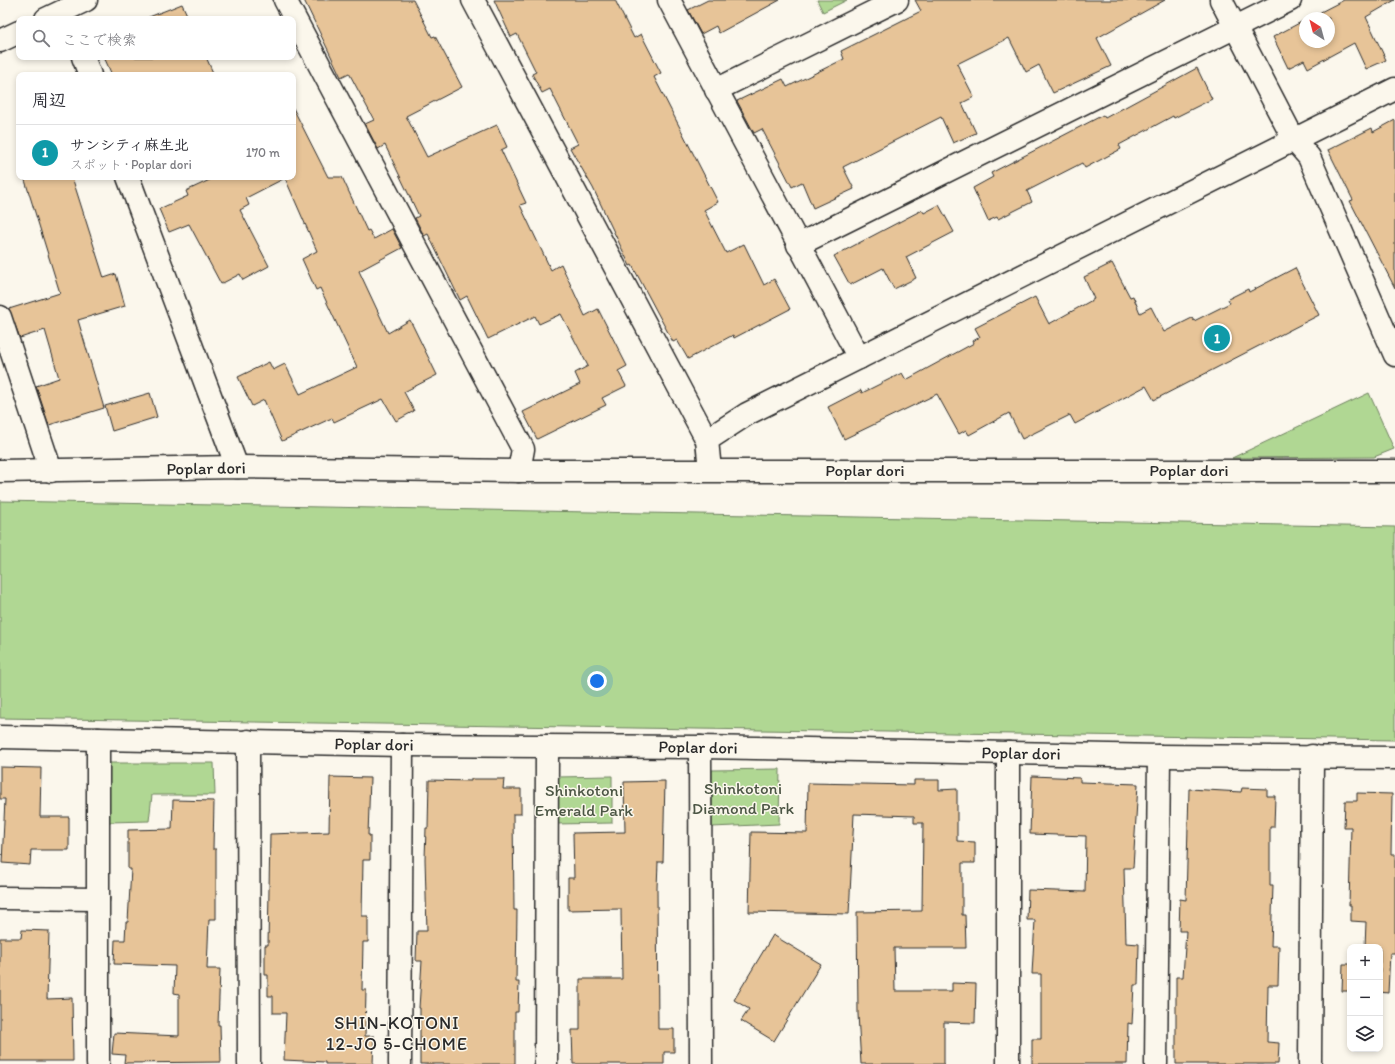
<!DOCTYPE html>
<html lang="ja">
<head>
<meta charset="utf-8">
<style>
	body { margin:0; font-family:Itim,"Klee One",sans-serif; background:#f2f2f3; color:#2b2b33 }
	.controls { position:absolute; right:12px; bottom:12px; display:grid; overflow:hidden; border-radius:8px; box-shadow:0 2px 6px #0003 }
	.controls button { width:36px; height:36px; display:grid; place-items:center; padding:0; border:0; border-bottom:1px solid #e1e1e2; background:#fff; color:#2b2b33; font:20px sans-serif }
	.compass { position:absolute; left:1299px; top:12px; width:36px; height:36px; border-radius:50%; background:#fff; box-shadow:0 2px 6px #0003; rotate:324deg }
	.you { position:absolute; left:597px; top:681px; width:14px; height:14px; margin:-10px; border:3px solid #fff; border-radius:50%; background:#1a73e8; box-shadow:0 0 0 6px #1a73e833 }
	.badge { display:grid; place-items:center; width:26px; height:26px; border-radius:50%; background:#d1495b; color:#fff; font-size:13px; font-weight:700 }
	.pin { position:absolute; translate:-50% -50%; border:2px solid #fff; box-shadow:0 1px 4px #0006 }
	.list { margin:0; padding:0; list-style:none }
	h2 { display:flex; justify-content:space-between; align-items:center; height:52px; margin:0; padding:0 16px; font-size:17px }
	h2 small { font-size:13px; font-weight:400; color:#7c7c81 }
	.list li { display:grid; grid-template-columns:26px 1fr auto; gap:12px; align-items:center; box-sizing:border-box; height:56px; padding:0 16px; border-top:1px solid #e1e1e2 }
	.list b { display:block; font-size:15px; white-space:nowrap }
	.list p { margin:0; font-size:13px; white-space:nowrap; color:#7c7c81 }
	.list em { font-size:13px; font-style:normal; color:#7c7c81 }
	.icon { flex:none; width:22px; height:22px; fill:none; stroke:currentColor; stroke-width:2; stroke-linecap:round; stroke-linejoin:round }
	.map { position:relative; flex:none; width:1395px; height:1064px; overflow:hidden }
	.search { position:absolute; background:#fff; box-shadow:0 2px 6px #0003; left:16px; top:16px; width:280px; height:44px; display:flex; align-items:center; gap:10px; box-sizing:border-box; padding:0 14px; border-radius:8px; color:#7c7c81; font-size:15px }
	.panel { position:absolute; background:#fff; box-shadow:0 2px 6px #0003; left:16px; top:72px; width:280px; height:108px; border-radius:8px }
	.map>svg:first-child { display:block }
	.green { fill:#b0d793; stroke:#6e815f }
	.building { fill:#e7c498; stroke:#2b2b2b }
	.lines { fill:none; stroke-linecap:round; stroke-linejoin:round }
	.street-casing { stroke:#2b2b2b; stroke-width:25 }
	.secondary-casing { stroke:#2b2b2b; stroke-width:25 }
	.street { stroke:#fbf7ec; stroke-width:22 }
	.secondary { stroke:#fbf7ec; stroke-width:22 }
	.labels { text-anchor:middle; stroke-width:3; stroke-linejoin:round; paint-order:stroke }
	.street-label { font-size:17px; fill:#2b2b2b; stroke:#fbf7ec }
	.park-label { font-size:17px; fill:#4c5645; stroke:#fbf7ec }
	.neighbourhood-label { font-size:18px; letter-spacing:1px; fill:#2b2b2b; stroke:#fbf7ec }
</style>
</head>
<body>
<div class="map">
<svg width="1395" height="1064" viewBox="0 0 1395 1064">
	<rect width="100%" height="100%" fill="#fbf7ec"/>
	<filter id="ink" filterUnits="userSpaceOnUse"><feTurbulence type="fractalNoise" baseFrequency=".025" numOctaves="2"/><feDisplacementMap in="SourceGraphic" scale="8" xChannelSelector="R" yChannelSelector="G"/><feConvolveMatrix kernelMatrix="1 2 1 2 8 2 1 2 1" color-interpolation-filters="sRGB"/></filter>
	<g filter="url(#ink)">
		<g class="green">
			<polygon points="817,0 847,0 823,12"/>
			<polygon points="1369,393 1394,449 1374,457 1232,458"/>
			<polygon points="0,501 1395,527 1395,740 0,718"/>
			<polygon points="109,763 214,763 215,795 152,795 149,821 109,822"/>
			<polygon points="780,769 779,824 712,827 712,770"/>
			<polygon points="612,776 612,823 555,824 556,777"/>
		</g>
		<g class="building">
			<polygon points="304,0 413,0 432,37 435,36 462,87 406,116 427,157 497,125 507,147 501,150 526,203 520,205 550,268 551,270 561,264 585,316 598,309 627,366 618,371 626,386 602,398 606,405 537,439 523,412 580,384 575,373 588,366 561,314 539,324 535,316 488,339 467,296 460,300 428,234 424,236 415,218 419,216 385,145 378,149 365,124 374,120 349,73 341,77"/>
			<polygon points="494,0 615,0 634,38 641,34 661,73 654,77 718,202 704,210 726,253 744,244 764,285 774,279 790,309 734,338 733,335 688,359 677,340 673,342 632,265 630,266 593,188 570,148 578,144 550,89 542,93 532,74 536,72 517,34 511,37"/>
			<polygon points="708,0 780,0 719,33 716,26 701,34 688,10"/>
			<polygon points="915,0 1165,0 1097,38 1111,66 1053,93 1039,65 1026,72 1009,38 957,64 974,97 962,103 976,133 953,143 941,117 843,167 854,189 813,208 802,182 792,187 762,129 754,133 737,101 783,79 787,87 844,59 841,51 921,11"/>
			<polygon points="1344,0 1395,0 1366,17 1386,60 1366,69 1354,43 1308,68 1304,60 1288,68 1273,37 1305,20 1305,42 1329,42 1329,18 1309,18"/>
			<polygon points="182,4 189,19 144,19"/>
			<polygon points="104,57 206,57 214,75 112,75"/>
			<polygon points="1197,68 1212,99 1174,118 1173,116 1119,145 1121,149 1085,168 1082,163 1027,191 1032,202 998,219 997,217 988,221 973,188 993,177 991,173 1103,115 1105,118"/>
			<polygon points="293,108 328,177 342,177 367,231 369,230 374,239 392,229 402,248 359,271 388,333 410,320 437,375 404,392 414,411 396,421 383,399 334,422 332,418 282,441 264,400 252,406 238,377 269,362 273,370 285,364 300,394 357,367 320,288 316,290 302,259 317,251 285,178 246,198 249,205 240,210 269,266 243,280 240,274 221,284 189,224 169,232 159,209 188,196 186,191 216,177 293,177"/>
			<polygon points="1395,120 1395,288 1350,201 1353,200 1328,150 1372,128 1373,132"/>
			<polygon points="24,177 72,177 104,278 116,274 125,306 78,320 104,408 49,425 36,386 59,378 45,330 20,338 9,309 60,293"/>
			<polygon points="939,205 954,232 906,257 916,278 894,289 883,268 850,285 834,256 922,210 924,213"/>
			<polygon points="1112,263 1130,297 1133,296 1140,313 1151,307 1164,332 1192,318 1194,321 1230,303 1228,299 1248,289 1249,292 1295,268 1319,315 1154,400 1146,386 1075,424 1070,415 1022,439 1009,413 969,435 966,430 959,434 937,394 844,439 828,407 861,390 862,393 902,373 906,380 974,343 973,341 980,337 975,328 1035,297 1049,324 1094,299 1084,277"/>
			<polygon points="150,393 157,417 112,431 105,406"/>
			<polygon points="0,767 41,768 40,817 69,817 69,850 31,850 30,865 2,863 5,799 0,799"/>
			<polygon points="1032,776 1080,778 1080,782 1138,784 1133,868 1124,868 1126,943 1139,944 1138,985 1134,985 1132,1024 1128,1023 1127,1064 1032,1064 1032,1039 1041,1039 1041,974 1032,974 1035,920 1027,920 1028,890 1085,892 1086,836 1030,834"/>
			<polygon points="330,777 370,778 368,835 370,835 370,860 363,860 362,916 368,916 368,942 363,942 362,990 366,990 365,1036 374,1036 373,1064 325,1064 325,1062 284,1060 286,1013 273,1013 273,996 268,996 268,975 265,975 265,945 268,945 270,834 329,832"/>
			<polygon points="471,779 504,779 503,789 521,789 521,814 513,814 514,910 517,910 516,982 519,982 518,1012 515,1012 515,1064 420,1064 420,1008 419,1008 422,961 416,961 417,931 427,931 425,859 426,828 428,828 429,780 471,781"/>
			<polygon points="914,780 939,780 939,790 957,789 957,841 975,842 975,863 962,863 962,915 965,915 966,948 894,948 895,991 952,991 952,983 976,984 975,1023 944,1022 944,1064 861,1064 858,1014 857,912 922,911 923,823 914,823 914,816 854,814 849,914 749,912 751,832 807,833 808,783 914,785"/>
			<polygon points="665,781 663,862 658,862 657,888 658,1029 674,1029 674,1052 664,1052 664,1064 573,1064 572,1030 580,1030 580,979 622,979 621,909 568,910 568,878 574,878 573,833 625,832 624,782"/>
			<polygon points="1242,788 1267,789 1267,796 1275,796 1274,827 1270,827 1270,885 1273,885 1271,946 1279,946 1278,985 1268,985 1267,1042 1279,1043 1278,1064 1176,1064 1176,977 1183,977 1186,931 1179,931 1180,899 1186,900 1189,789 1241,792"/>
			<polygon points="1357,793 1392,794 1391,854 1395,854 1395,953 1390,953 1388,993 1380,992 1380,947 1365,947 1366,922 1351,921 1351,905 1349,905 1351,827 1344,827 1345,801 1357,801"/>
			<polygon points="173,800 214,801 213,849 216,849 216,919 209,919 207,969 220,969 218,1025 220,1025 221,1062 124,1063 125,1055 112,1054 114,1033 179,1036 179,994 174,993 175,966 114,964 115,940 125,940 126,922 128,922 131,869 128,869 128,830 172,829"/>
			<polygon points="22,930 49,931 47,999 72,998 73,1061 0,1061 0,938 21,938"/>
			<polygon points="773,935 821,964 774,1041 741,1021 749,1009 734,1000"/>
			<polygon points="1343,964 1350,964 1350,991 1342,991"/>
		</g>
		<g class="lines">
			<g class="street-casing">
				<g id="street">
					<polyline points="285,0 523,449 519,471"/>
					<polyline points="473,0 707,440"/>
					<polyline points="669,0 859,358"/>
					<polyline points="1221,0 1294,140 1309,157 1395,355"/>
					<polyline points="46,19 86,0"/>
					<polyline points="0,41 19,32"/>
					<polyline points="83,57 90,75"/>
					<polyline points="716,90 897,0"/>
					<polyline points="128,177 237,467"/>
					<polyline points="798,245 1290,0"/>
					<polyline points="0,317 51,471"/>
					<polyline points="710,470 707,440 747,414 1395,89"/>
					<polyline points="0,737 402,745 700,747 1159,756 1395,758"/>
					<polyline points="98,739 98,1064"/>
					<polyline points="248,741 249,1064"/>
					<polyline points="700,747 701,1064"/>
					<polyline points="0,898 98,899"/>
					<polyline points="400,1064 402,745"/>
					<polyline points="546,1064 547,746"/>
					<polyline points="1008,1064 1008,753"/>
					<polyline points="1156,1064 1159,756"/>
					<polyline points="1310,1064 1312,756"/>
				</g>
			</g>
			<g class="secondary-casing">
				<polyline id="secondary" points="0,471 237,467 519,471 1395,471"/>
			</g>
			<use href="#street" class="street"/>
			<use href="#secondary" class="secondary"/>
		</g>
	</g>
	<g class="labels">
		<g class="street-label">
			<text transform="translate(206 468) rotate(-1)" y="6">Poplar dori</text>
			<text x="865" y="476">Poplar dori</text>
			<text x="1189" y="476">Poplar dori</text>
			<text transform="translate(374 744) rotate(1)" y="6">Poplar dori</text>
			<text transform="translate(698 747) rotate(1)" y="6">Poplar dori</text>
			<text transform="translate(1021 753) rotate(1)" y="6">Poplar dori</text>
		</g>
		<g class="park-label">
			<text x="743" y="794">Shinkotoni<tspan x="743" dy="20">Diamond Park</tspan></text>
			<text x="584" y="796">Shinkotoni<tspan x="584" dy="20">Emerald Park</tspan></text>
		</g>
		<g class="neighbourhood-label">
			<text x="397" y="1029">SHIN-KOTONI<tspan x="397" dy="21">12-JO 5-CHOME</tspan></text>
		</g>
	</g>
</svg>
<div class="controls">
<button>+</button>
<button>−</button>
<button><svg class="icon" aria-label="layers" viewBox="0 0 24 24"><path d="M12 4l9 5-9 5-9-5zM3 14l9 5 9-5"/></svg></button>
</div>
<svg class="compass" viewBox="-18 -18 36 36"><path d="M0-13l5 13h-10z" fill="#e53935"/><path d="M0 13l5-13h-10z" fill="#7c7c81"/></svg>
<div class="you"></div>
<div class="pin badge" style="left:1217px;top:338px;background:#0f9aa8">1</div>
<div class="search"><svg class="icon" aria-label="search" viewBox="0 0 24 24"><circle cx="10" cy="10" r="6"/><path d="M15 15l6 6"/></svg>ここで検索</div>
<section class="panel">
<h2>周辺<small></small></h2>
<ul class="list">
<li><span class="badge" style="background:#0f9aa8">1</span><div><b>サンシティ麻生北</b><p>スポット · Poplar dori</p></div><em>170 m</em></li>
</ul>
</section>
</div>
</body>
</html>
